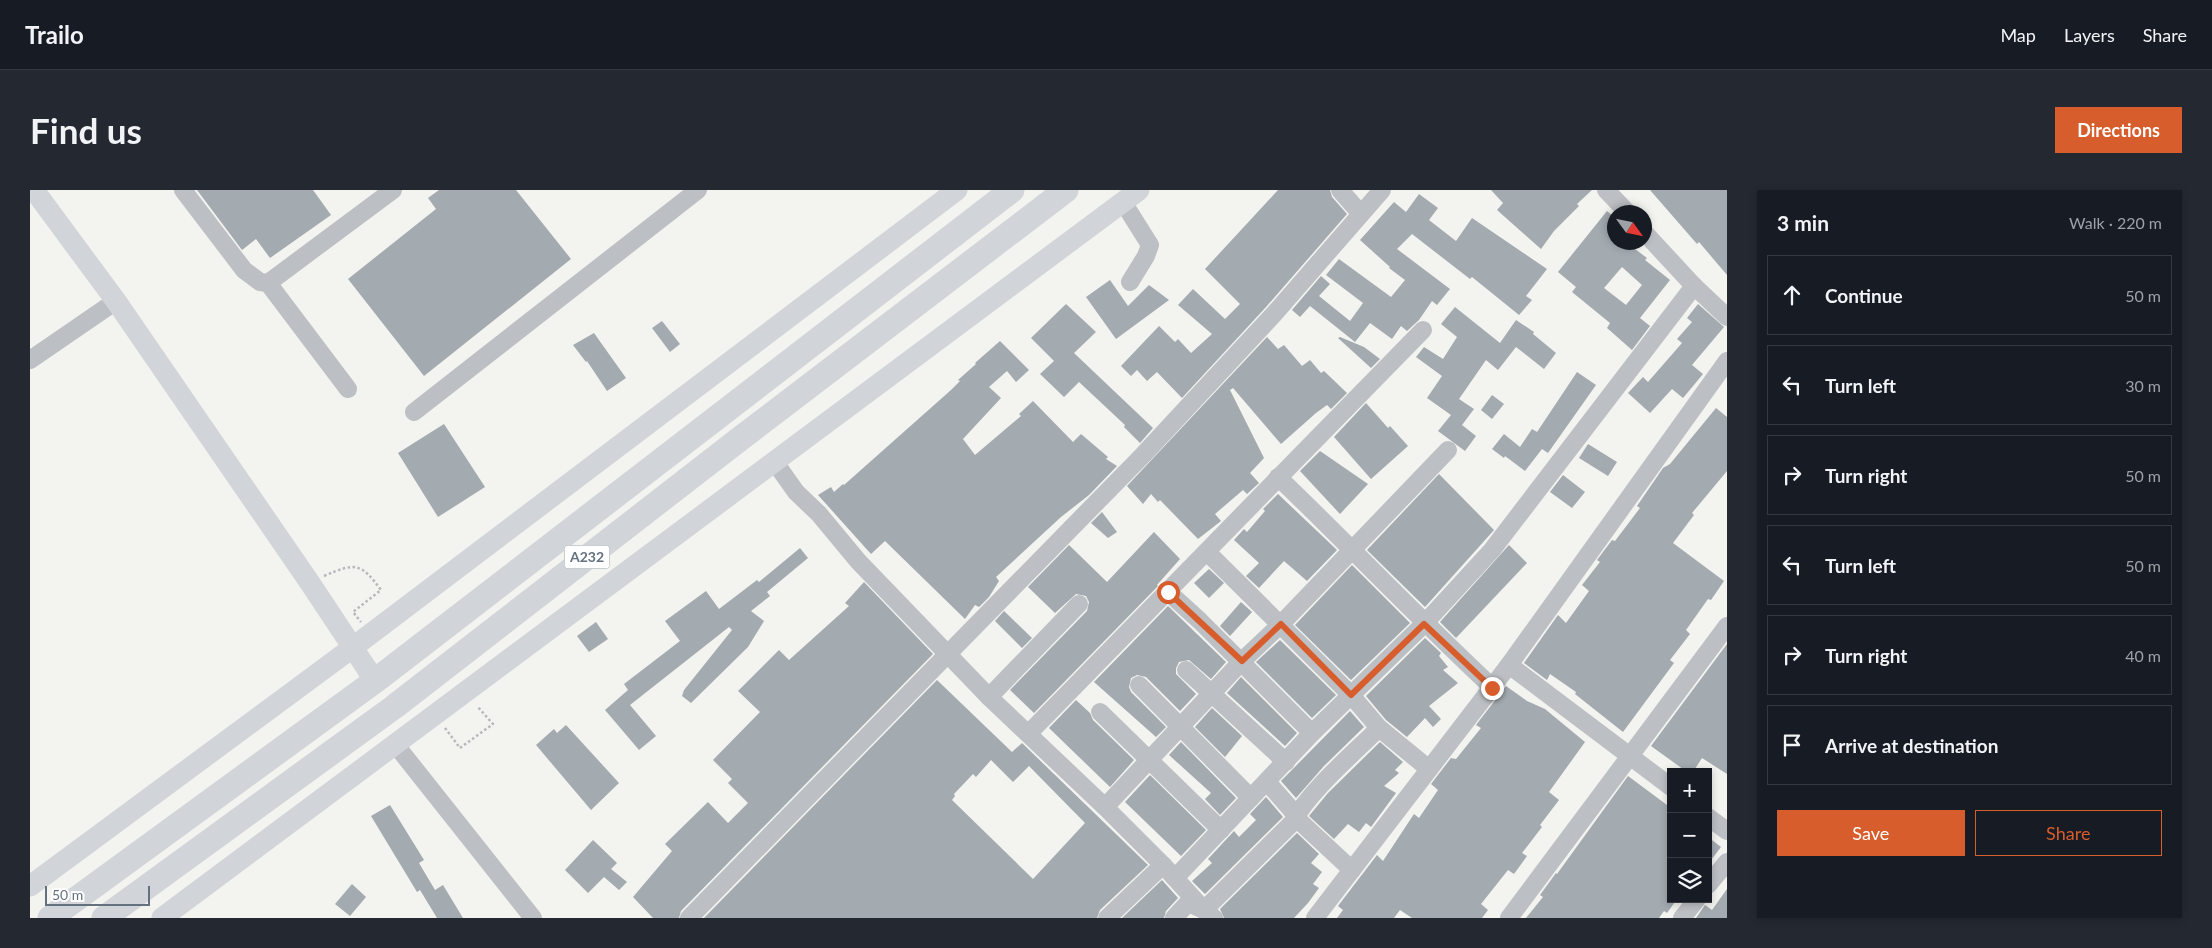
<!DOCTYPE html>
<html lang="en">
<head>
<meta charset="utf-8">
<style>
	body { margin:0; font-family:Lato,sans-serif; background:#242831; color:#f1f3f6 }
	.controls { position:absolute; right:15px; bottom:15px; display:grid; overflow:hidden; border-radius:0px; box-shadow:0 2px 8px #0003 }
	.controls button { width:45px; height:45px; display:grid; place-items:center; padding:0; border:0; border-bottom:1px solid #363941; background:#171b24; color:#f1f3f6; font:25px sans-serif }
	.compass { position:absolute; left:1577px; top:15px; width:45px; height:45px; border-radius:50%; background:#171b24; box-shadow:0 2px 8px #0003; rotate:123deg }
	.scale { position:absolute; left:15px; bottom:12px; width:105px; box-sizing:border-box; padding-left:5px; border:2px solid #64717f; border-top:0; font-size:14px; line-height:18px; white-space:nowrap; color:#64717f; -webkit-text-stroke:4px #fff; paint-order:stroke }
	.stop { position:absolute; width:15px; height:15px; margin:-11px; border:4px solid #d75d2c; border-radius:50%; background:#fff }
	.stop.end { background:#d75d2c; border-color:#fff; box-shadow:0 1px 5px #0008 }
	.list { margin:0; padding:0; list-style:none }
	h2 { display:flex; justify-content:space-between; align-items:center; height:65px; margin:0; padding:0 20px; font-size:21px }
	h2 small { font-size:16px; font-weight:400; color:#9ea1a6 }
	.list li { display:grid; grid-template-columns:32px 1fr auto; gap:15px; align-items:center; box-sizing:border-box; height:80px; margin:0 10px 10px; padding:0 10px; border:1px solid #363941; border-radius:0px }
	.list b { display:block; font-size:19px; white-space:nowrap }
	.list em { font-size:16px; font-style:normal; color:#9ea1a6 }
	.actions { display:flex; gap:10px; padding:15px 20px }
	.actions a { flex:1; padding:11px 0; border:1px solid #d75d2c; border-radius:0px; text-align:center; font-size:18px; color:#d75d2c }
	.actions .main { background:#d75d2c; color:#fff }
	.icon { flex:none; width:28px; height:28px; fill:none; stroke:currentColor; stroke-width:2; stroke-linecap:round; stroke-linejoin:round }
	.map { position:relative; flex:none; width:1697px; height:728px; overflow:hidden; border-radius:0px }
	header { display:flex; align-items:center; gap:30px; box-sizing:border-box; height:70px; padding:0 25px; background:#171b24; border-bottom:1px solid #363941 }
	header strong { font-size:24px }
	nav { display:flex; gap:28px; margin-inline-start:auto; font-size:18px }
	.intro { display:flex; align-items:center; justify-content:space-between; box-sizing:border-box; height:120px; padding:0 30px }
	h1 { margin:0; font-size:35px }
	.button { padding:12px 22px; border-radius:0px; background:#d75d2c; color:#fff; font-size:18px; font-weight:700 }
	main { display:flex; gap:30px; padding:0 30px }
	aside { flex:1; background:#171b24; border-radius:0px; box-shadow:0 2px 8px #0003 }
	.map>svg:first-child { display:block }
	.building { fill:#a3aab0; fill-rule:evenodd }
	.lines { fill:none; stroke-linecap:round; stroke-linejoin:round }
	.path { stroke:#b6b8bb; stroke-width:2.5; stroke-dasharray:2.5 2.5; stroke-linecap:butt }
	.minor { stroke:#bcbfc3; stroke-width:18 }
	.major { stroke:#d1d5d9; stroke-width:21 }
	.highway { stroke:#d1d5d9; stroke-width:25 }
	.route { stroke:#d75d2c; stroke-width:6 }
	.labels { text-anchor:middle; stroke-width:5; stroke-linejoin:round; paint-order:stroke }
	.shield { fill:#fff; stroke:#929ca5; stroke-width:1 }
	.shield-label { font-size:14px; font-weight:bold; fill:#64717f }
</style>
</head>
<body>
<header>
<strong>Trailo</strong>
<nav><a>Map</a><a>Layers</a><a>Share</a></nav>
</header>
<div class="intro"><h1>Find us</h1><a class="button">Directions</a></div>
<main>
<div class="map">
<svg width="1697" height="728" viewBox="0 0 1697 728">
	<rect width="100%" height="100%" fill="#f3f3ef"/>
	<g class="building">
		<polygon points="167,0 283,0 301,25 240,68 226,49 212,60"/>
		<polygon points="409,0 486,0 541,69 394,186 318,89 406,19 398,8"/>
		<polygon points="1248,0 1300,0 1302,7 1317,24 1236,117 1152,208 1127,182 1117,191 1107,180 1101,186 1091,176 1129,136 1145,152 1148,149 1161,163 1182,144 1148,115 1163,99 1195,129 1210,114 1175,79"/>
		<polygon points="1461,0 1562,0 1547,14 1549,16 1524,41 1511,59 1467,20 1473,13"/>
		<polygon points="1620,0 1697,0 1697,85 1669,52 1667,54"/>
		<polygon points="1389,4 1408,18 1399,30 1426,51 1442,28 1517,79 1496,106 1502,110 1489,125 1442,87 1440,89 1382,44 1367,59 1420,99 1407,115 1402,111 1389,130 1377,141 1371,136 1362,149 1340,133 1325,152 1280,116 1270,127 1262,120 1291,86 1300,94 1289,106 1320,131 1333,113 1296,85 1309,69 1361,107 1375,90 1359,78 1360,77 1330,50 1364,12 1376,22"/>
		<path d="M1577 21 1584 27V52H1609L1605 59 1617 68 1615 70 1640 90 1610 128 1620 136 1602 160 1577 138 1580 133 1542 102 1546 97 1528 82ZM1592 77 1612 95 1596 115 1574 98Z"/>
		<polygon points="1080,90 1098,116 1119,95 1139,110 1086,149 1056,107"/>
		<polygon points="1036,114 1066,142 1044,163 1123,238 1110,253 1094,237 1095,235 1049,192 1034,207 1010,184 1024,171 1001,148"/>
		<polygon points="1668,114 1694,137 1662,175 1673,184 1653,208 1642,199 1620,223 1598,203 1613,187 1618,192 1652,153 1647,149 1662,132 1657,128"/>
		<polygon points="1425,117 1470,153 1486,130 1504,142 1503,144 1526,163 1514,179 1486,157 1468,180 1456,170 1429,209 1444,219 1432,235 1446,246 1435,261 1408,241 1421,225 1397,208 1412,186 1386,167 1394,157 1413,169 1427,147 1411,134"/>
		<polygon points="632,131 650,154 640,162 622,138"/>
		<polygon points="564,143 596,188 577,201 557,171 556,172 543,155"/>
		<polygon points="1237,147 1248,159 1254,155 1272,176 1280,170 1291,183 1294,181 1317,203 1301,219 1297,215 1286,223 1251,254 1203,198 1200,200 1234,268 1220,283 1229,293 1217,304 1213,300 1185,324 1191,331 1168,349 1130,310 1128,312 1121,304 1113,314 1097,296"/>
		<polygon points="1310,147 1334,157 1350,169 1341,178 1308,148"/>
		<polygon points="970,151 999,180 986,192 977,181 959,197 971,208 933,249 945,265 991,226 989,224 1003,211 1043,252 1051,244 1078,267 1076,269 1087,276 1059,305 1031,327 966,387 969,391 959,407 949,417 945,415 935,429 855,351 841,364 788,305 801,297 804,302 813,294 814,295 921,200 930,191 928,190 946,174 945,173"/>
		<polygon points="1547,182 1566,195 1518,263 1512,259 1495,281 1475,266 1474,268 1462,259 1474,244 1490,257 1502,239 1507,242"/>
		<polygon points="1462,205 1474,214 1462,229 1451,220"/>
		<polygon points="1336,213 1358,238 1360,236 1378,256 1341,289 1304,247"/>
		<polygon points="1686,218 1697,227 1697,281 1662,323 1664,325 1643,353 1694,391 1681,410 1678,409 1656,440 1660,444 1640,470 1644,473 1593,542 1545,504 1546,502 1520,484 1517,490 1494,473 1528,425 1536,433 1559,401 1552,395 1570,372 1567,370 1582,350 1585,351 1610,318 1607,316 1633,278 1640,274"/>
		<polygon points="414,234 455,297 408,327 368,263"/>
		<polygon points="1558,254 1587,272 1578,286 1549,268"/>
		<polygon points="1290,261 1338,294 1310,324 1270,281"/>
		<polygon points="1409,284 1464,340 1395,417 1337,360"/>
		<polygon points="1533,285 1555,302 1542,318 1520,302"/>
		<polygon points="1248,304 1307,360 1277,391 1254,371 1229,398 1216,386 1229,373 1204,350 1214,339 1217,342 1235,321 1233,319"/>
		<polygon points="1072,322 1087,342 1078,348 1061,333"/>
		<polygon points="1124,342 1150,369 1127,395 1128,396 1004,523 980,500 1057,421 1059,412 1056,406 1046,404 1025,423 998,397 1039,355 1077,392"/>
		<polygon points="1479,355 1497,373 1426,448 1410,432"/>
		<polygon points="770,358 778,368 737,402 740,406 721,421 734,431 718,457 661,513 652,506 654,500 702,440 699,437 600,515 626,546 609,560 575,520 598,500 594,494 650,451 635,431 676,401 689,419 727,390 729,392"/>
		<polygon points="1322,375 1380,433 1321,490 1265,435"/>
		<polygon points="1179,379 1194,393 1179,408 1164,393"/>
		<polygon points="834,392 903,464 651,721 649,728 623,728 603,707 642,661 635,654 678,612 698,633 718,613 698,593 702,589 683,570 730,522 708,501 749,460 759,470 819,416 815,413"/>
		<polygon points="1211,412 1222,422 1200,446 1190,436"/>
		<polygon points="1138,416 1196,472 1181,489 1159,470 1149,472 1146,478 1146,484 1166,504 1150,521 1116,487 1107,485 1101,488 1099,497 1101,502 1136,537 1126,547 1064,492"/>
		<polygon points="974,421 1002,448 992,458 965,431"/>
		<polygon points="566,432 578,449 559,462 547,446"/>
		<polygon points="1395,448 1411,463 1409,466 1418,477 1413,480 1428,493 1399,516 1411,529 1403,537 1395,528 1377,547 1356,530 1336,506"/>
		<polygon points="1250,450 1306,505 1282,528 1226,472"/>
		<polygon points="1697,454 1697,584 1672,568 1663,582 1657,582 1621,556"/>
		<polygon points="1211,487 1267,543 1255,556 1197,503"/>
		<path d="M907 490 982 562 992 553 1118 675 1070 720 1067 728H674ZM961 570 983 592 999 576 1055 633 1003 689 922 610 925 606 924 604 943 584 946 587Z"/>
		<polygon points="1476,496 1497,511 1515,519 1555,552 1519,602 1529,610 1510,635 1512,637 1492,663 1497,666 1484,684 1478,680 1451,714 1458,720 1452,728 1382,728 1370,720 1364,728 1307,728 1313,720 1308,716 1347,665 1353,671 1384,624 1389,628 1408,600 1401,594 1421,568 1426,569 1451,538 1446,535"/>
		<polygon points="1046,510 1060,523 1063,530 1104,570 1080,597 1019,538"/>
		<polygon points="1182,518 1212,546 1195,567 1165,537"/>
		<polygon points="1320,521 1334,537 1294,576 1266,608 1251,591"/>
		<polygon points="536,535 589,593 561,620 506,555 524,539 527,543"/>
		<polygon points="1151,552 1206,608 1190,625 1175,609 1181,603 1139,565"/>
		<polygon points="1350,552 1373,572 1365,580 1369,583 1354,596 1366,603 1341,637 1336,633 1329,642 1318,634 1304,649 1279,626 1298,603"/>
		<polygon points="1120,585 1176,640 1151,666 1095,612"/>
		<polygon points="1598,586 1641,618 1641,709 1647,709 1637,723 1634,721 1629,728 1496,728 1513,707 1510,705 1526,683 1527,684"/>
		<polygon points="1236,607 1253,627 1175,704 1162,691 1182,673 1178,669 1204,641 1209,647 1226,630 1220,624"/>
		<polygon points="360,615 394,670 389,673 405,700 413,695 433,728 407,728 390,700 387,702 341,626"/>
		<polygon points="1267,643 1289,664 1281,673 1292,682 1283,694 1289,698 1278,713 1264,728 1194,728 1190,719"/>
		<polygon points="1678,647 1691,657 1678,674"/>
		<polygon points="563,650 587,673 581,679 597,692 589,700 574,687 558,703 535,680"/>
		<polygon points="1132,690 1148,708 1136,721 1134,728 1092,728"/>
		<polygon points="322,694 336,707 320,726 305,714"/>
		<polygon points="1697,699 1697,728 1666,728 1675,715 1682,720"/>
	</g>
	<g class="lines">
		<g class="path">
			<path d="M294 386C326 372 331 373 351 400L323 422 331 432"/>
			<polyline points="415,538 430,558 463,534 447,516"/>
		</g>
		<g class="minor">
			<polyline points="153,0 214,80 230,92 238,93 363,0"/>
			<polyline points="1310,0 1331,24"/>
			<polyline points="1576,0 1597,22"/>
			<polyline points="1093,12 1120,55 1116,66 1100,92"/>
			<polyline points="1614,42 1664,96 1697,127"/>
			<polyline points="238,93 318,199"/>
			<polyline points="0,170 86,111"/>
			<polyline points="384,222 668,0"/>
			<polyline points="744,271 766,302 789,324 828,371 959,507 1075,617 1133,675 1174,720 1184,728"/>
			<path d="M1248 287C1320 356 1389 429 1462 497"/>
			<polyline points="1177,362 1321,505 1349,538 1399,579"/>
			<polyline points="1138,402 1170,431 1282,543"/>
			<polyline points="1479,475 1641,597"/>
			<polyline points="1156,480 1256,572"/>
			<polyline points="1109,495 1221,608"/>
			<polyline points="959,507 1049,414"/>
			<polyline points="1070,522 1191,640"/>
			<polyline points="999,543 1393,140"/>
			<polyline points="365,554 503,728"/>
			<polyline points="1238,593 1266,625"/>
			<polyline points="1075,617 1212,471 1251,434 1418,260"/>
			<polyline points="1265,627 1322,680"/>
			<polyline points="1678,627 1697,641"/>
			<polyline points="1145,688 1282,543 1394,434 1462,360 1664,96"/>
			<polyline points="1678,695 1697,672"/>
			<polyline points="659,728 1113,265 1244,124 1352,0"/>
			<polyline points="1077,728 1133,675"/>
			<path d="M1144 728 1158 713 1174 720 1262 633C1280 600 1322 565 1349 538"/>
			<polyline points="1285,728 1479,475 1697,171"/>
			<polyline points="1479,728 1697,436"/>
			<polyline points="1652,728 1667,709"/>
		</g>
		<g class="major">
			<polyline points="4,0 86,111 280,393 345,491"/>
			<polyline points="0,696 322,458 927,0"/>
			<polyline points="132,728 1109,0"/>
		</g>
		<g class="highway">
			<polyline points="20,728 345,491 982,0"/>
			<polyline points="74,728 364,517 711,248 1036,0"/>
		</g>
	</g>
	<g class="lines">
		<polyline class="route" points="1138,402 1212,471 1251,434 1321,505 1394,434 1462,498"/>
	</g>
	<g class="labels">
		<rect class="shield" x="534.5" y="355.5" width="45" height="23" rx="4"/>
		<g class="shield-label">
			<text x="557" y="372">A232</text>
		</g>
	</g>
</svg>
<div class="controls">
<button>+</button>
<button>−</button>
<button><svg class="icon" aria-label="layers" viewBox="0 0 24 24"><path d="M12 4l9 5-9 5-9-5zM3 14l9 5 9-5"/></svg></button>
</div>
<svg class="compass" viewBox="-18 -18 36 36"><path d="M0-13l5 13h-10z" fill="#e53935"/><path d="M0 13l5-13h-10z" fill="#9ea1a6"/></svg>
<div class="scale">50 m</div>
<div class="stop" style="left:1138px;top:402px"></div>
<div class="stop end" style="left:1462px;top:498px"></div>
</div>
<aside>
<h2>3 min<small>Walk · 220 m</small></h2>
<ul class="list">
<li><svg class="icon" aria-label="ahead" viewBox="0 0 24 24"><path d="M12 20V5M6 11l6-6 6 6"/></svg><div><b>Continue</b></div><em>50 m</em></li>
<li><svg class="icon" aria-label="left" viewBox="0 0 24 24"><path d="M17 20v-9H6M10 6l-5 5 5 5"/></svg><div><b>Turn left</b></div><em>30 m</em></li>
<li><svg class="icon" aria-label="right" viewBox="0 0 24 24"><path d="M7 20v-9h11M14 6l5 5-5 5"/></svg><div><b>Turn right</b></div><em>50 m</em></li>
<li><svg class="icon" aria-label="left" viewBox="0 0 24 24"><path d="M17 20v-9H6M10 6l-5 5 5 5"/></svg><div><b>Turn left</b></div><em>50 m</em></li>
<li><svg class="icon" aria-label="right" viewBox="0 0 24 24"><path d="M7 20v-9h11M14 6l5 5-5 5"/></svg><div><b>Turn right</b></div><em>40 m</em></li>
<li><svg class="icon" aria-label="arrive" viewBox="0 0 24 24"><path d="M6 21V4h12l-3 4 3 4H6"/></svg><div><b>Arrive at destination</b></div></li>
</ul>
<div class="actions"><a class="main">Save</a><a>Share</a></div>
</aside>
</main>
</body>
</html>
